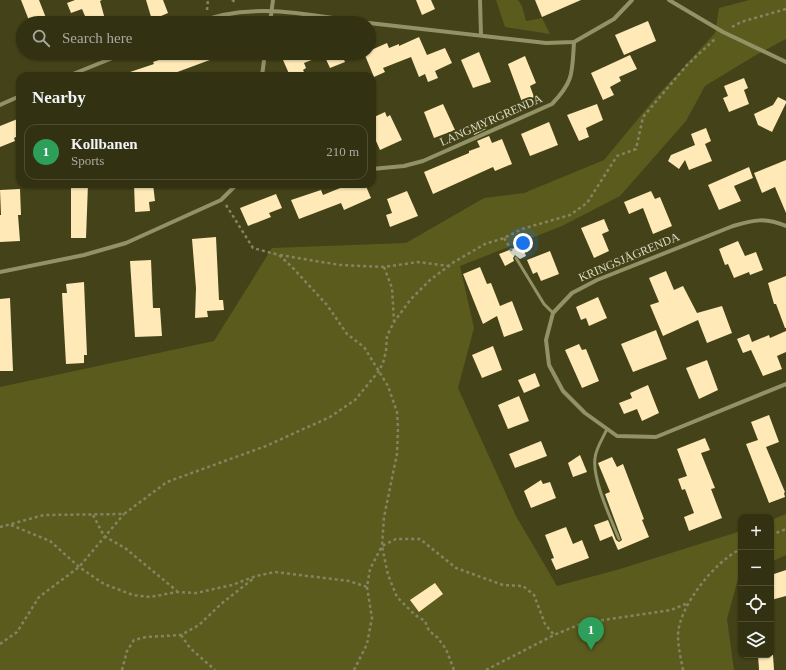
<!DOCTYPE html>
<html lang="en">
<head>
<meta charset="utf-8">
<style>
	body { margin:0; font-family:Georgia,serif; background:#3d3e20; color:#f1f3f6 }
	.controls { position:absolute; right:12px; bottom:12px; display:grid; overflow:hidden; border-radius:8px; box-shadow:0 1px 3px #0004 }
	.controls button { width:36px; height:36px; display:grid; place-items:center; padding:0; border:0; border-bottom:1px solid #4d4d32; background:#323212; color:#f1f3f6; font:20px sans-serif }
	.you { position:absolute; left:523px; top:243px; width:14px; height:14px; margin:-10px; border:3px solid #fff; border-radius:50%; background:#1a73e8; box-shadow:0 0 0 6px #1a73e833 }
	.badge { display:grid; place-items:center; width:26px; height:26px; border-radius:50%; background:#d6ab8b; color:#fff; font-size:13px; font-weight:700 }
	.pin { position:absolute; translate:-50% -33px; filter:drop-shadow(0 1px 2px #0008) }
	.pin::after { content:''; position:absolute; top:21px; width:14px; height:12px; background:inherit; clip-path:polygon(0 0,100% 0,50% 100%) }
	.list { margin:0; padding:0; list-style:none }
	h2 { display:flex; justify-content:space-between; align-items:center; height:52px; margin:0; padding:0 16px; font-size:17px }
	h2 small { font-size:13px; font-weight:400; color:#a8aa9f }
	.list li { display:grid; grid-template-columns:26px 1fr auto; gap:12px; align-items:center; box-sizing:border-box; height:56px; margin:0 8px 8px; padding:0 8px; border:1px solid #4d4d32; border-radius:12px }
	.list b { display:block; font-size:15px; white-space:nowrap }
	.list p { margin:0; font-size:13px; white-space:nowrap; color:#a8aa9f }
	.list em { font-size:13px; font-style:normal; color:#a8aa9f }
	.icon { flex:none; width:22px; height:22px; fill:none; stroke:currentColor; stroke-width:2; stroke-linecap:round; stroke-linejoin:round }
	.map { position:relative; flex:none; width:786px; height:670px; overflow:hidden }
	.search { position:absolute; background:#323212; box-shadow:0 1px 3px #0004; left:16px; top:16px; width:360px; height:44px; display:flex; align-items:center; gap:10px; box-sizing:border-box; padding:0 14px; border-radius:22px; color:#a8aa9f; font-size:15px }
	.panel { position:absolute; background:#323212; box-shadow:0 1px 3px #0004; left:16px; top:72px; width:360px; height:116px; border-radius:12px }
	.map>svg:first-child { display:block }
	.green { fill:#5c5b1e }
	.building { fill:#fee9b7 }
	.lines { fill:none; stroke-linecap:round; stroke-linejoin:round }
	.path { stroke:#848462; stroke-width:2.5; stroke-dasharray:3 3; stroke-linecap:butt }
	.service { stroke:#929267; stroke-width:3 }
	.minor { stroke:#929267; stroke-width:4 }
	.labels { text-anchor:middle; stroke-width:4; stroke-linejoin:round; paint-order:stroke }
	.street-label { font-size:12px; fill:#dadac4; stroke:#434218 }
</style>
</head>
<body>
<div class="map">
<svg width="786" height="670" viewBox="0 0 786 670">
	<rect width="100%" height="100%" fill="#434218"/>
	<g class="green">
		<polygon points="496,0 518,0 522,6 526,21 542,18 550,34 505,27"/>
		<polygon points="749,0 786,0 786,39 756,55 705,86 686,121 620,196 562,226 460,266 474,328 458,388 516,516 557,586 620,569 741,531 741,577 738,579 727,619 734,670 0,670 0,387 214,341 272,248 406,243 484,198 524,193 604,160 656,97 715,33 719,8"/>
		<polygon points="786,514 786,555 771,562 771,520"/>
	</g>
	<g class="building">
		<polygon points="21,0 39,0 48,23 30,23"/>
		<polygon points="75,0 102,0 100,1 106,23 88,23 82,9 71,13 67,3"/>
		<polygon points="146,0 163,0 168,13 152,20"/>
		<polygon points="416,0 431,0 435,9 422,15"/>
		<polygon points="535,0 581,0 542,17"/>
		<polygon points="648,21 656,41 624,55 615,35"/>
		<polygon points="419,37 427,55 445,48 452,63 435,71 438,78 428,82 425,74 419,77 411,57 383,68 385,72 374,77 364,53 369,53 369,51 387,43 389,48 399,44 399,46"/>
		<polygon points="479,52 491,82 473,88 461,60"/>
		<polygon points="179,53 226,54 172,74 173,76 124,76 124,74 154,64 153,62"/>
		<polygon points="300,53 341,53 345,62 330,68 324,55 304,63 306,68 303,70 306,76 290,76 283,60"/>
		<polygon points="630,55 637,69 619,77 621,81 610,87 614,95 603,100 591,73"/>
		<polygon points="525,56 536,83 530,86 534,97 522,102 508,64"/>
		<polygon points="744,78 748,88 744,90 749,104 729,112 723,98 728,96 724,86"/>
		<polygon points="778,97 786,101 786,103 772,132 758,125 754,114 773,105"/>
		<polygon points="443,104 455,130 434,138 424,112"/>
		<polygon points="597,104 603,120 586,128 589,137 579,141 567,115"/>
		<polygon points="385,112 387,117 390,115 402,140 380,150 372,132 372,118"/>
		<polygon points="20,118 20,135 14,138 15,141 0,147 0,126"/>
		<polygon points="482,120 486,129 474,135 470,125"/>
		<polygon points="549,122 558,145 530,156 521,134"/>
		<polygon points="706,128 711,141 705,144 712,161 689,170 685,160 679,169 668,161 671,155 695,145 691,134"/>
		<polygon points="489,136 492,143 502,139 512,164 495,171 493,167 433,194 424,172 469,153 469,151 480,147 477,141"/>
		<polygon points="786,160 786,213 775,187 762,193 754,173"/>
		<polygon points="749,167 753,178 734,186 741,201 719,210 708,185"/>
		<polygon points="71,184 88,184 86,238 71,238"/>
		<polygon points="134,184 153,184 155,201 149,202 150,211 135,212"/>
		<polygon points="350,184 365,184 371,198 344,210 341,203 299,219 291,200 321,190 323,195"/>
		<polygon points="20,189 21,215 18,215 20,241 0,242 0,215 1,215 0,190"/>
		<polygon points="407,191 418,216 390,227 386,215 392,213 387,199"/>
		<polygon points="651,191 655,199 660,197 672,226 653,234 643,208 629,214 624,202"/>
		<polygon points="276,194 282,208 269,213 271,217 248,226 240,208"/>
		<polygon points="604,219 609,231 602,234 609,251 594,258 581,228"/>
		<polygon points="216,237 219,300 223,300 224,310 207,311 208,317 195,318 196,288 192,239"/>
		<polygon points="738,241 745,256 756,252 763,270 750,275 749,272 734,278 728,264 725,265 719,249"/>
		<polygon points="522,245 526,256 520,259 515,255 513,258 514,261 505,266 499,254"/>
		<polygon points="550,251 559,274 541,281 537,272 533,274 527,260"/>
		<polygon points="151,260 153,308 160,308 162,336 135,337 130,261"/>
		<polygon points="480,267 487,284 491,283 500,306 512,301 523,330 504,337 497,316 483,324 463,274"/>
		<polygon points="666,271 674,290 683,286 697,313 722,306 732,333 707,343 698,320 663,336 650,305 659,302 649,278"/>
		<polygon points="786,276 786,328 785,328 776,304 774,304 768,283"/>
		<polygon points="84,282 87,355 84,355 84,363 66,364 62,293 67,293 66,284"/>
		<polygon points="598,297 607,318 589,326 586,318 581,320 576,307"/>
		<polygon points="10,298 13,371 0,371 0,299"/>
		<polygon points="656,330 667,359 633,372 621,344"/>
		<polygon points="786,331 786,352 777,356 782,369 763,376 751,350 743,353 737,339 749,334 752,342 769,335 770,338"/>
		<polygon points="579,344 582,350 586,349 599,381 582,388 565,350"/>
		<polygon points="493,346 502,370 482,378 472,355"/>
		<polygon points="707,360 718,390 699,399 686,368"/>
		<polygon points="535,373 540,386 524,393 518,380"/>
		<polygon points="648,385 659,413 642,421 637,409 624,414 619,403 632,398 630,393"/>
		<polygon points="519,396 529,421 508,429 498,405"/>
		<polygon points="769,415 779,442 766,447 785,492 784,493 785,497 769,503 746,444 758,440 751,422"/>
		<polygon points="705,438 710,450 701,453 715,488 711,489 722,518 689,531 684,517 694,513 685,489 682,490 678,479 687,476 677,449"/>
		<polygon points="541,441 547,456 515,468 509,454"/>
		<polygon points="580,455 587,472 573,477 568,463"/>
		<polygon points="612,457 617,467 623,464 644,519 642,520 649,537 618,550 612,536 600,541 594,525 608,520 616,540 619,542 622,540 605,494 610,492 598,463"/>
		<polygon points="541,480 543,484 550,482 556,498 531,508 524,491"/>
		<polygon points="566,527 573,544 582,540 589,558 556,570 551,559 554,558 545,535"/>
		<polygon points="786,570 786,596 771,600 771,575"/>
		<polygon points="435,583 443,594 419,612 410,600"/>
		<polygon points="758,655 773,655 774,670 759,670"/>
	</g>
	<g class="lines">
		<g class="path">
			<polyline points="232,0 235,2"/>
			<polyline points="207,10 208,0"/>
			<polyline points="732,27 741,22 786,9"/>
			<polyline points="226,205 253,248 279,255 293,268 327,305 347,334 364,347 388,386 397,412 398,427 397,454 384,517 382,546 388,575 397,597 415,615 425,621 429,631 437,637 446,649 454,670"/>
			<polyline points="504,238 513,253"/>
			<polyline points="280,255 340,265 384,267 418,262 449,266"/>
			<polyline points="384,267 392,288 394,321"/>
			<polyline points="93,515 104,536 125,548 177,591"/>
			<polyline points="11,525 50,541 79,567 104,584 133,595 150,597 177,592 196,593 232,585 256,576 275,572 349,581 367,587"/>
			<polyline points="0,527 44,515 124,514 167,482 266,446 330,417 355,400 379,371 383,363 386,351 387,336 394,322 411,299 430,280 454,262 485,244 504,238 522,229 570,215 587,203 617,156 636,149 643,117 687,65 716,38"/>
			<polyline points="771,535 786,529"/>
			<polyline points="181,635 190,648 215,670"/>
			<polyline points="0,644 17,632 39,597 79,567 124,514"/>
			<polyline points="122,670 127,651 134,640 146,637 181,635 199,625 221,604 254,578"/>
			<polyline points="354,670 367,644 372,618 367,587 370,569 382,546 396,539 420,539 456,568 503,585 523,586 534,595 545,624 554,635"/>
			<polyline points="486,670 554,635 583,623 671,610 688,603"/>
			<path d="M683 670C681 659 678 647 678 636 678 607 715 561 741 549"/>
		</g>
		<g class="service">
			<polyline points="516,258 544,304 553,313"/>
			<path d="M607 429C603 438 596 448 595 458 592 479 611 519 619 539"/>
		</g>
		<g class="minor">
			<polyline points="480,0 481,35"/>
			<polyline points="669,0 723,32 786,62"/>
			<path d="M197 23C251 0 312 16 368 23"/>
			<polyline points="270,23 273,0"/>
			<polyline points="369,23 546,43 574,42 614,19 632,0"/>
			<polyline points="68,76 125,53"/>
			<polyline points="262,76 265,53"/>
			<polyline points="0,105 20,96"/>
			<path d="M372 169 404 166 423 161 552 104C574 81 572 73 574 42"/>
			<path d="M786 226C765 217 754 220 733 226L597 280 572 293 553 313 546 340 549 365 563 391 585 413 617 436 656 437 786 384"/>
			<polyline points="0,272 84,255 126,243 221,200 237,184"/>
		</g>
	</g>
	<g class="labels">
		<g class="street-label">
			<text transform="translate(491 120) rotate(-24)" y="4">LANGMYRGRENDA</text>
			<text transform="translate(629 257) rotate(-23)" y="4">KRINGSJÅGRENDA</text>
		</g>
	</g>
</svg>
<div class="controls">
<button>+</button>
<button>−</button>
<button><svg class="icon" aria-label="locate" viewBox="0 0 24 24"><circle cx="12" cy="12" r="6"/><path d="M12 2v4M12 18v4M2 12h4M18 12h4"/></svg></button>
<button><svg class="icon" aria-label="layers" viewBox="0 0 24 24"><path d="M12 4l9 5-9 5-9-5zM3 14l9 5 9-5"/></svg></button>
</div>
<div class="you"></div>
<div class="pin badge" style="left:591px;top:650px;background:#2e9e5b">1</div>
<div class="search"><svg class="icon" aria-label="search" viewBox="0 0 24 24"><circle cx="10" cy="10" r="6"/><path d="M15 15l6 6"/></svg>Search here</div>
<section class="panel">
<h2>Nearby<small></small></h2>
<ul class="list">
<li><span class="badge" style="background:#2e9e5b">1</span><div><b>Kollbanen</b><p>Sports</p></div><em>210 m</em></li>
</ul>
</section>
</div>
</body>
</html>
